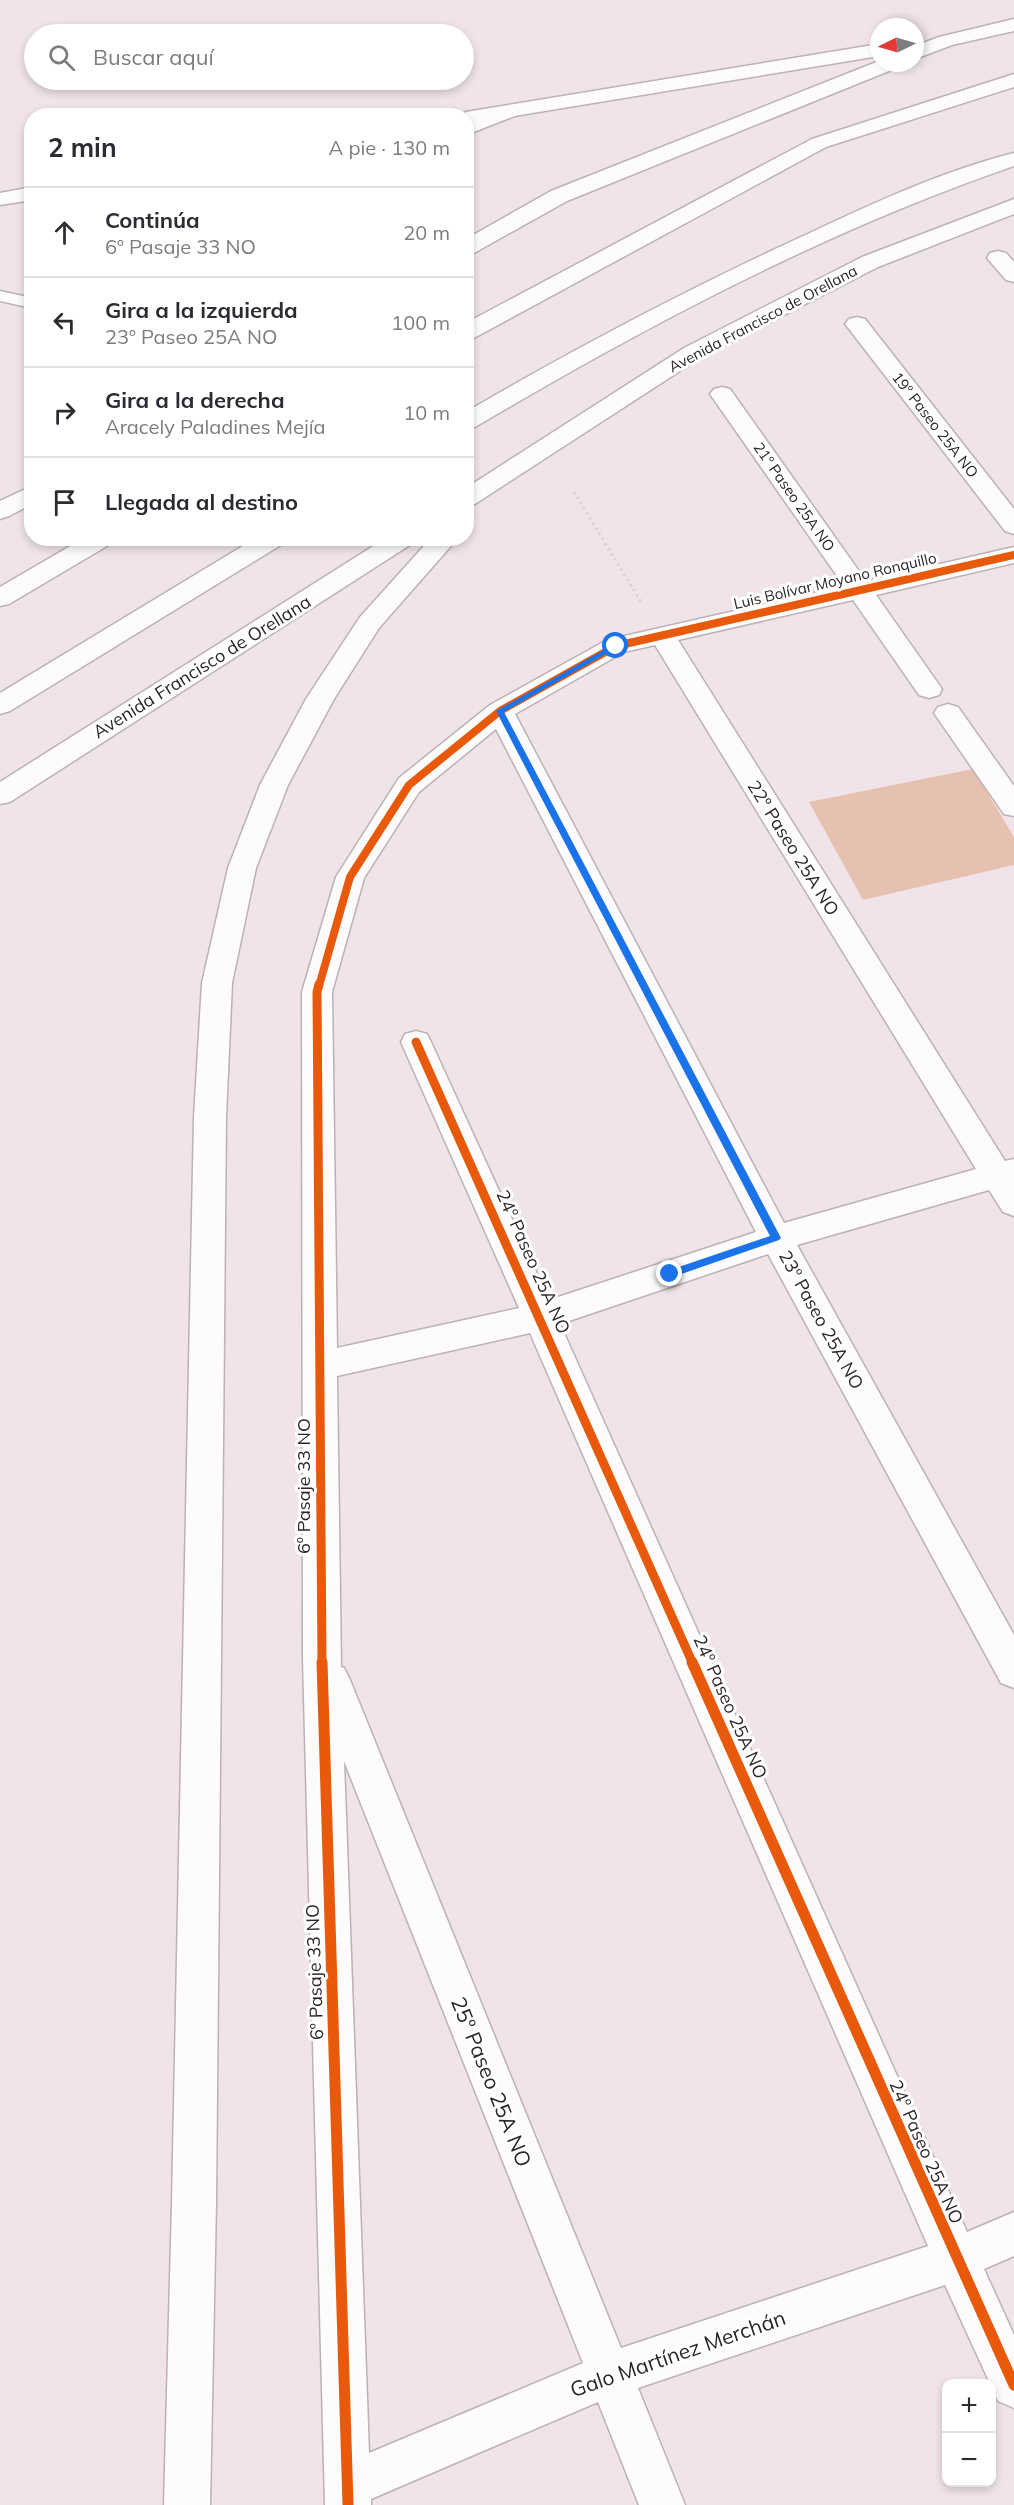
<!DOCTYPE html>
<html lang="es">
<head>
<meta charset="utf-8">
<style>
	body { margin:0; font-family:Mulish,sans-serif; background:#f7f7f7; color:#2b2b33 }
	.controls { position:absolute; right:18px; bottom:18px; display:grid; overflow:hidden; border-radius:12px; box-shadow:0 3px 9px #0003 }
	.controls button { width:54px; height:54px; display:grid; place-items:center; padding:0; border:0; border-bottom:2px solid #e1e1e2; background:#fff; color:#2b2b33; font:30px sans-serif }
	.compass { position:absolute; left:870px; top:18px; width:54px; height:54px; border-radius:50%; background:#fff; box-shadow:0 3px 9px #0003; rotate:265deg }
	.stop { position:absolute; width:18px; height:18px; margin:-14px; border:4px solid #1a73e8; border-radius:50%; background:#fff }
	.stop.end { background:#1a73e8; border-color:#fff; box-shadow:0 2px 6px #0008 }
	.list { margin:0; padding:0; list-style:none }
	h2 { display:flex; justify-content:space-between; align-items:center; height:78px; margin:0; padding:0 24px; font-size:26px }
	h2 small { font-size:20px; font-weight:400; color:#7c7c81 }
	.list li { display:grid; grid-template-columns:39px 1fr auto; gap:18px; align-items:center; box-sizing:border-box; height:90px; padding:0 24px; border-top:2px solid #e1e1e2 }
	.list b { display:block; font-size:22px; white-space:nowrap }
	.list p { margin:0; font-size:20px; white-space:nowrap; color:#7c7c81 }
	.list em { font-size:20px; font-style:normal; color:#7c7c81 }
	.icon { flex:none; width:33px; height:33px; fill:none; stroke:currentColor; stroke-width:2; stroke-linecap:round; stroke-linejoin:round }
	.map { position:relative; flex:none; width:1014px; height:2505px; overflow:hidden }
	.search { position:absolute; background:#fff; box-shadow:0 3px 9px #0003; left:24px; top:24px; width:450px; height:66px; display:flex; align-items:center; gap:15px; box-sizing:border-box; padding:0 21px; border-radius:33px; color:#7c7c81; font-size:22px }
	.panel { position:absolute; background:#fff; box-shadow:0 3px 9px #0003; left:24px; top:108px; width:450px; height:438px; border-radius:24px }
	.map>svg:first-child { display:block }
	.green { fill:#e7c1af }
	.lines { fill:none; stroke-linecap:round; stroke-linejoin:round }
	.service-casing { stroke:#bbb1b6; stroke-width:3 }
	.minor-casing { stroke:#bbb1b6; stroke-width:3 }
	.primary-casing { stroke:#bbb1b6; stroke-width:3 }
	.trunk-casing { stroke:#bbb1b6; stroke-width:3 }
	.path { stroke:#d5d1d3; stroke-width:3; stroke-dasharray:2 4; stroke-linecap:butt }
	.service { fill:#fdfbfc; fill-rule:evenodd }
	.minor { fill:#fdfbfc; fill-rule:evenodd }
	.primary { fill:#fdfbfc; fill-rule:evenodd }
	.trunk { fill:#fdfbfc; fill-rule:evenodd }
	.cycleway-far2-casing { stroke:#fff; stroke-width:10 }
	.cycleway-far1-casing { stroke:#fff; stroke-width:13 }
	.cycleway-casing { stroke:#fff; stroke-width:15 }
	.cycleway-far2 { stroke:#e8590c; stroke-width:8 }
	.cycleway-far1 { stroke:#e8590c; stroke-width:9 }
	.cycleway { stroke:#e8590c; stroke-width:11 }
	.route { fill:#1a73e8 }
	.labels { text-anchor:middle; stroke-width:6; stroke-linejoin:round; paint-order:stroke }
	.far-street-label { font-size:15px; fill:#2d2529; stroke:#fff }
	.street-label { font-size:18px; fill:#2d2529; stroke:#fff }
	.near-street-label { font-size:21px; fill:#2d2529; stroke:#fff }
</style>
</head>
<body>
<div class="map">
<svg width="1014" height="2505" viewBox="0 0 1014 2505">
	<rect width="100%" height="100%" fill="#f0e4ea"/>
	<polygon class="green" points="973,769 1014,837 1014,865 863,900 809,802"/>
	<g class="lines">
		<g class="service-casing">
			<g id="service">
				<polygon points="520,104 525,106 528,109 525,112 466,135 466,125"/>
				<polygon points="0,291 32,298 32,308 0,301"/>
			</g>
		</g>
		<g class="minor-casing">
			<g id="minor">
				<polygon points="998,251 1006,253 1014,262 1014,282 1006,280 987,258 990,253"/>
				<polygon points="857,317 865,319 1014,509 1014,534 1005,531 849,329 845,324 849,319"/>
				<path d="M722 387 730 389 866 581 1014 547V563L876 595 942 689 939 695 929 698 919 695 853 600 678 640 1005 1161 1014 1159V1216L1003 1212 989 1190 797 1245 1014 1635V1688L1001 1683 768 1254 560 1324 967 2232 1014 2212V2256L984 2269 1014 2335V2408L998 2401 945 2285 638 2388 685 2505H639L598 2402 371 2499V2505H325L303 1658 302 992 336 877 399 778 490 705 607 640 844 586 710 394 714 389ZM655 645 976 1169 784 1223 515 714 624 652ZM496 729 756 1232 549 1300 431 1042 427 1034 416 1031 405 1034 401 1042 519 1308 337 1348 332 992 364 878 419 792ZM530 1333 928 2246 621 2348 350 1680 344 1668 341 1667 337 1376ZM344 1761 583 2363 369 2453Z"/>
				<polygon points="948,704 958,707 1014,786 1014,816 1004,814 934,713 938,707"/>
			</g>
		</g>
		<g class="primary-casing">
			<g id="primary">
				<polygon points="1014,19 1014,31 952,45 915,59 915,46 939,37"/>
				<polygon points="879,44 879,56 466,124 466,116 457,116 466,112"/>
				<polygon points="879,61 879,63 902,63 899,67 567,201 474,253 466,255 466,239 551,191"/>
				<polygon points="32,187 32,200 0,205 0,193"/>
				<polygon points="1014,199 1014,214 878,267 700,358 475,504 466,506 466,488 684,348 862,257"/>
				<polygon points="32,486 32,504 9,516 0,519 0,501"/>
				<polygon points="386,538 416,538 413,543 10,802 0,804 0,782"/>
				<polygon points="431,538 458,538 379,628 334,699 288,785 256,868 232,983 226,1117 216,2203 210,2505 164,2505 172,2203 194,1117 202,983 228,868 260,785 306,699 360,617"/>
			</g>
		</g>
		<g class="trunk-casing">
			<g id="trunk">
				<polygon points="1014,74 1014,87 826,147 474,338 466,340 466,323 812,139"/>
				<path d="M1014 153V166C825 231 646 326 475 427L466 429V412C579 346 696 285 814 231 878 201 946 170 1014 153Z"/>
				<polygon points="84,538 115,538 112,543 9,604 0,606 0,587"/>
				<polygon points="256,538 287,538 284,543 10,711 0,714 0,693"/>
			</g>
		</g>
		<polyline class="path" points="574,492 641,602"/>
		<use href="#service" class="service"/>
		<use href="#minor" class="minor"/>
		<use href="#primary" class="primary"/>
		<use href="#trunk" class="trunk"/>
		<g class="cycleway-far2-casing">
			<polyline id="cycleway-far2" points="319,986 350,877 409,785 500,711 616,646 1014,555"/>
		</g>
		<g class="cycleway-far1-casing">
			<g id="cycleway-far1">
				<polyline points="319,984 317,992 322,1664"/>
				<polyline points="416,1042 693,1664"/>
			</g>
		</g>
		<g class="cycleway-casing">
			<g id="cycleway">
				<polyline points="322,1662 348,2505"/>
				<polyline points="692,1662 1014,2385"/>
			</g>
		</g>
		<use href="#cycleway-far2" class="cycleway-far2"/>
		<use href="#cycleway-far1" class="cycleway-far1"/>
		<use href="#cycleway" class="cycleway"/>
	</g>
	<polygon class="route" points="614,644 620,646 504,712 781,1238 779,1240 670,1278 665,1274 667,1271 770,1236 496,711"/>
	<g class="labels">
		<g class="far-street-label">
			<text transform="translate(763 319) rotate(-28)" y="5">Avenida Francisco de Orellana</text>
			<text transform="translate(935 425) rotate(52)" y="5">19º Paseo 25A NO</text>
			<text transform="translate(794 497) rotate(55)" y="5">21º Paseo 25A NO</text>
			<text transform="translate(835 581) rotate(-13)" y="5">Luis Bolívar Moyano Ronquillo</text>
		</g>
		<g class="street-label">
			<text transform="translate(202 667) rotate(-32)" y="6">Avenida Francisco de Orellana</text>
			<text transform="translate(793 848) rotate(58)" y="6">22º Paseo 25A NO</text>
			<text transform="translate(533 1262) rotate(66)" y="6">24º Paseo 25A NO</text>
			<text transform="translate(821 1320) rotate(61)" y="6">23º Paseo 25A NO</text>
			<text transform="translate(304 1486) rotate(-90)" y="6">6º Pasaje 33 NO</text>
			<text transform="translate(730 1707) rotate(66)" y="6">24º Paseo 25A NO</text>
			<text transform="translate(315 1972) rotate(-92)" y="6">6º Pasaje 33 NO</text>
			<text transform="translate(926 2152) rotate(66)" y="6">24º Paseo 25A NO</text>
		</g>
		<g class="near-street-label">
			<text transform="translate(491 2082) rotate(68)" y="7">25º Paseo 25A NO</text>
			<text transform="translate(678 2354) rotate(-19)" y="7">Galo Martínez Merchán</text>
		</g>
	</g>
</svg>
<div class="controls">
<button>+</button>
<button>−</button>
</div>
<svg class="compass" viewBox="-18 -18 36 36"><path d="M0-13l5 13h-10z" fill="#e53935"/><path d="M0 13l5-13h-10z" fill="#7c7c81"/></svg>
<div class="stop" style="left:616px;top:646px"></div>
<div class="stop end" style="left:670px;top:1274px"></div>
<div class="search"><svg class="icon" aria-label="search" viewBox="0 0 24 24"><circle cx="10" cy="10" r="6"/><path d="M15 15l6 6"/></svg>Buscar aquí</div>
<section class="panel">
<h2>2 min<small>A pie · 130 m</small></h2>
<ul class="list">
<li><svg class="icon" aria-label="ahead" viewBox="0 0 24 24"><path d="M12 20V5M6 11l6-6 6 6"/></svg><div><b>Continúa</b><p>6º Pasaje 33 NO</p></div><em>20 m</em></li>
<li><svg class="icon" aria-label="left" viewBox="0 0 24 24"><path d="M17 20v-9H6M10 6l-5 5 5 5"/></svg><div><b>Gira a la izquierda</b><p>23º Paseo 25A NO</p></div><em>100 m</em></li>
<li><svg class="icon" aria-label="right" viewBox="0 0 24 24"><path d="M7 20v-9h11M14 6l5 5-5 5"/></svg><div><b>Gira a la derecha</b><p>Aracely Paladines Mejía</p></div><em>10 m</em></li>
<li><svg class="icon" aria-label="arrive" viewBox="0 0 24 24"><path d="M6 21V4h12l-3 4 3 4H6"/></svg><div><b>Llegada al destino</b></div></li>
</ul>
</section>
</div>
</body>
</html>
